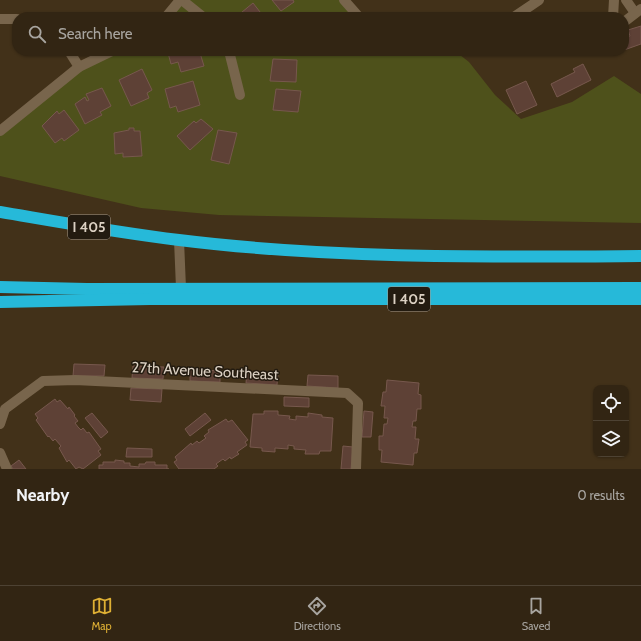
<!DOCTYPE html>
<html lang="en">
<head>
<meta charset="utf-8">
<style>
	body { margin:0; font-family:Cabin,sans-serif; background:#3a2d1c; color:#f1f3f6 }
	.controls { position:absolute; right:12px; bottom:12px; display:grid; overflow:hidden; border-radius:8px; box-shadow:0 1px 3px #0004 }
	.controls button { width:36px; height:36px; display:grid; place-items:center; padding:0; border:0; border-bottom:1px solid #4d4233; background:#322513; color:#f1f3f6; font:20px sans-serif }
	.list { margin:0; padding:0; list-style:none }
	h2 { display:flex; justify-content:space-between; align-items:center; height:52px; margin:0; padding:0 16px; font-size:17px }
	h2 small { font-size:13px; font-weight:400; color:#a8a5a0 }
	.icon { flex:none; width:22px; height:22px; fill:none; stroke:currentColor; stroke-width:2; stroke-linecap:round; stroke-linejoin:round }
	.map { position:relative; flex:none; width:641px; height:469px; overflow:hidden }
	.search { position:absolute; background:#322513; box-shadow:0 1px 3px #0004; left:12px; right:12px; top:12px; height:44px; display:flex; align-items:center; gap:10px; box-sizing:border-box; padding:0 14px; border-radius:16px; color:#a8a5a0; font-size:15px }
	.sheet { height:116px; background:#322513 }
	nav { display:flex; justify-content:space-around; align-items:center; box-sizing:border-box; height:56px; border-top:1px solid #4d4233; background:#322513; font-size:11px; color:#a8a5a0 }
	nav a { display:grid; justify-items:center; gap:2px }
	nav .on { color:#dfb034 }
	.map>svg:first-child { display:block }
	.green { fill:#4e511b }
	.building { fill:#5e4136; stroke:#77584d }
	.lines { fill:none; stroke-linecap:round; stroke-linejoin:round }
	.minor { stroke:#78654c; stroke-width:10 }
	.highway { stroke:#26b9d9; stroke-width:12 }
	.labels { text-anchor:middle; stroke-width:3; stroke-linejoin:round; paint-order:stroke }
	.shield { fill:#231b10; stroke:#a49a8d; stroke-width:1 }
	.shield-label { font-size:14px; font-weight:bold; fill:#dbd0c2 }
	.street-label { font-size:15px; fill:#dbd0c2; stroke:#231b10 }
</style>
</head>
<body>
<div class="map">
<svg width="641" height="469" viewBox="0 0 641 469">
	<rect width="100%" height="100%" fill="#423119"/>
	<g class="green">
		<polygon points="180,0 344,0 360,17 166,17"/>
		<polygon points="112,51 455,51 469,62 495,95 521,119 572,102 614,76 641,94 641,223 219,215 141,208 0,176 0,131 79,67"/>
	</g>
	<g class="building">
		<polygon points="272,0 293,0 294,2 281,11"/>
		<polygon points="253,3 264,17 236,17"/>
		<polygon points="641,26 641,44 624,50 624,38 630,36 628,30"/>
		<polygon points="176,51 201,51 197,53 200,53 204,66 181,72 178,62 171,64 168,53"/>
		<polygon points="273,59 297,60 296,82 270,81"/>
		<polygon points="583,64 591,80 557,97 551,84 575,72 573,69"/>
		<polygon points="142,69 152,90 147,93 149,98 131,106 119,80"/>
		<polygon points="193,81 200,105 178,112 176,106 170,108 165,89"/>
		<polygon points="526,81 537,105 517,114 506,90"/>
		<polygon points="102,88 111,106 100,112 102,115 85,124 75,104 85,97 87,101 89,100 86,94"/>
		<polygon points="276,89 301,91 298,112 273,110"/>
		<polygon points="64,110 79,130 64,141 62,138 55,143 42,126 57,111 59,114"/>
		<polygon points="201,119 213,129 190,150 177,136 194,121 196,123"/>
		<polygon points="129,128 134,128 134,131 140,131 142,156 123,157 123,153 115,154 114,133 129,130"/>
		<polygon points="218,130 237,133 229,164 211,160"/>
		<polygon points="74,364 105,365 104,376 73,376"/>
		<polygon points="133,366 164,367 163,379 132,378"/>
		<polygon points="190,369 220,371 220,382 190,381"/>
		<polygon points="247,372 278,373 277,385 246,383"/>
		<polygon points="308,375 338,376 338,388 307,386"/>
		<polygon points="387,380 419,383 418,394 421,395 421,409 417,409 416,421 413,421 412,427 416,427 415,439 419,439 417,453 414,453 413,465 381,462 382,450 379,450 379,436 383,436 384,424 387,424 388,418 384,418 385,406 381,406 383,392 386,392"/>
		<polygon points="131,388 162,389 161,402 130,400"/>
		<polygon points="284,397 309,398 309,407 284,406"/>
		<polygon points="55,399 57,402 60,400 68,409 69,407 75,415 74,416 78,421 75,423 78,427 81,430 83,428 87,433 89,432 101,449 98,451 101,455 83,469 79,467 76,469 69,460 67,462 59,448 61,446 55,439 53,441 49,436 48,437 36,420 38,418 35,414"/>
		<polygon points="264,411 278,411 278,415 290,416 289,419 296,420 296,416 308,417 308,413 322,415 322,417 333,418 331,451 320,451 319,454 305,454 306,450 294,449 294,446 288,445 288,449 275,448 275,452 262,451 262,448 250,447 253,414 264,414"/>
		<polygon points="364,411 373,412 371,437 362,437"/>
		<polygon points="92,413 108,432 101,438 85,418"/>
		<polygon points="205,413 211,420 190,436 185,429"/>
		<polygon points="226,419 228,422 232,420 248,440 245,442 247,445 237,452 239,454 231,459 230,457 225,461 223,459 216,464 218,466 214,469 179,469 174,462 177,460 175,457 191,443 192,445 197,441 199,443 206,438 204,436 209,432 208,430"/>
		<polygon points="343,446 353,447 351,469 341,469"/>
		<polygon points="127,448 152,449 152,457 126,457"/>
		<polygon points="19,460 26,469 13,469 11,466"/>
		<polygon points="115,460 124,461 124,463 130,463 130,466 139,467 139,464 145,464 146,462 155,462 155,465 167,465 167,469 169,469 99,469 99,465 103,465 103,462 115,462"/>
	</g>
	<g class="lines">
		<g class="minor">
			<polyline points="182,0 203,17"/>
			<polyline points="344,0 359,17"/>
			<polyline points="626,0 635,13"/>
			<polyline points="166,17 180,0"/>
			<polyline points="514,17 539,0"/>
			<polyline points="613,17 614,0"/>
			<polyline points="0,19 17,19"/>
			<polyline points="624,22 641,9"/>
			<polyline points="69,51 79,67"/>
			<polyline points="229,51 240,95"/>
			<polyline points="0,131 79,67 112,51"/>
			<polyline points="179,240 181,288"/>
			<polyline points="0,424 5,409 43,381 75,380 347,393 358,403 356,469"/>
			<polyline points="0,453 7,469"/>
		</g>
		<g class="highway">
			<path d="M0 212C59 222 119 233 179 240 332 259 487 257 641 256"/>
			<polyline points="0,287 87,289 641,288"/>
			<polyline points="0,302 150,299 641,299"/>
		</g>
	</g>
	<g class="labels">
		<g class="shield">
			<rect x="68" y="215" width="42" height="24" rx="3"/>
			<rect x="388" y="287" width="42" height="24" rx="3"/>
		</g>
		<g class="shield-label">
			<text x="89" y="232">I 405</text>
			<text x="409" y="304">I 405</text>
		</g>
		<g class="street-label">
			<text transform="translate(205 371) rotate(3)" y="5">27th Avenue Southeast</text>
		</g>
	</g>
</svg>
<div class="controls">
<button><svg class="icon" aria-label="locate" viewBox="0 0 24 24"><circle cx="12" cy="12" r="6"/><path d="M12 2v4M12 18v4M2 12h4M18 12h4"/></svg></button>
<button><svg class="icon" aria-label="layers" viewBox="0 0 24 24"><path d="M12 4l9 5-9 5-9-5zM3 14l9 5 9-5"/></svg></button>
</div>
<div class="search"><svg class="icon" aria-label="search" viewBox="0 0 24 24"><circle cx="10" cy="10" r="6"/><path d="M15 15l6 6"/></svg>Search here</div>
</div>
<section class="sheet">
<h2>Nearby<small>0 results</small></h2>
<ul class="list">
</ul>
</section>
<nav>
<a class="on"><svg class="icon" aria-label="map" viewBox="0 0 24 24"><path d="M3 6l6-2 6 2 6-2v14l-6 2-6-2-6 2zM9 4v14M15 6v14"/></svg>Map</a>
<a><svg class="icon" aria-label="directions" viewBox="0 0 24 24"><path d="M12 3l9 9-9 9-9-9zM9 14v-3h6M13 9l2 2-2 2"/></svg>Directions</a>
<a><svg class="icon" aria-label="saved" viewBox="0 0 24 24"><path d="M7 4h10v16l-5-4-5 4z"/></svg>Saved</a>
</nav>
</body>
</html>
